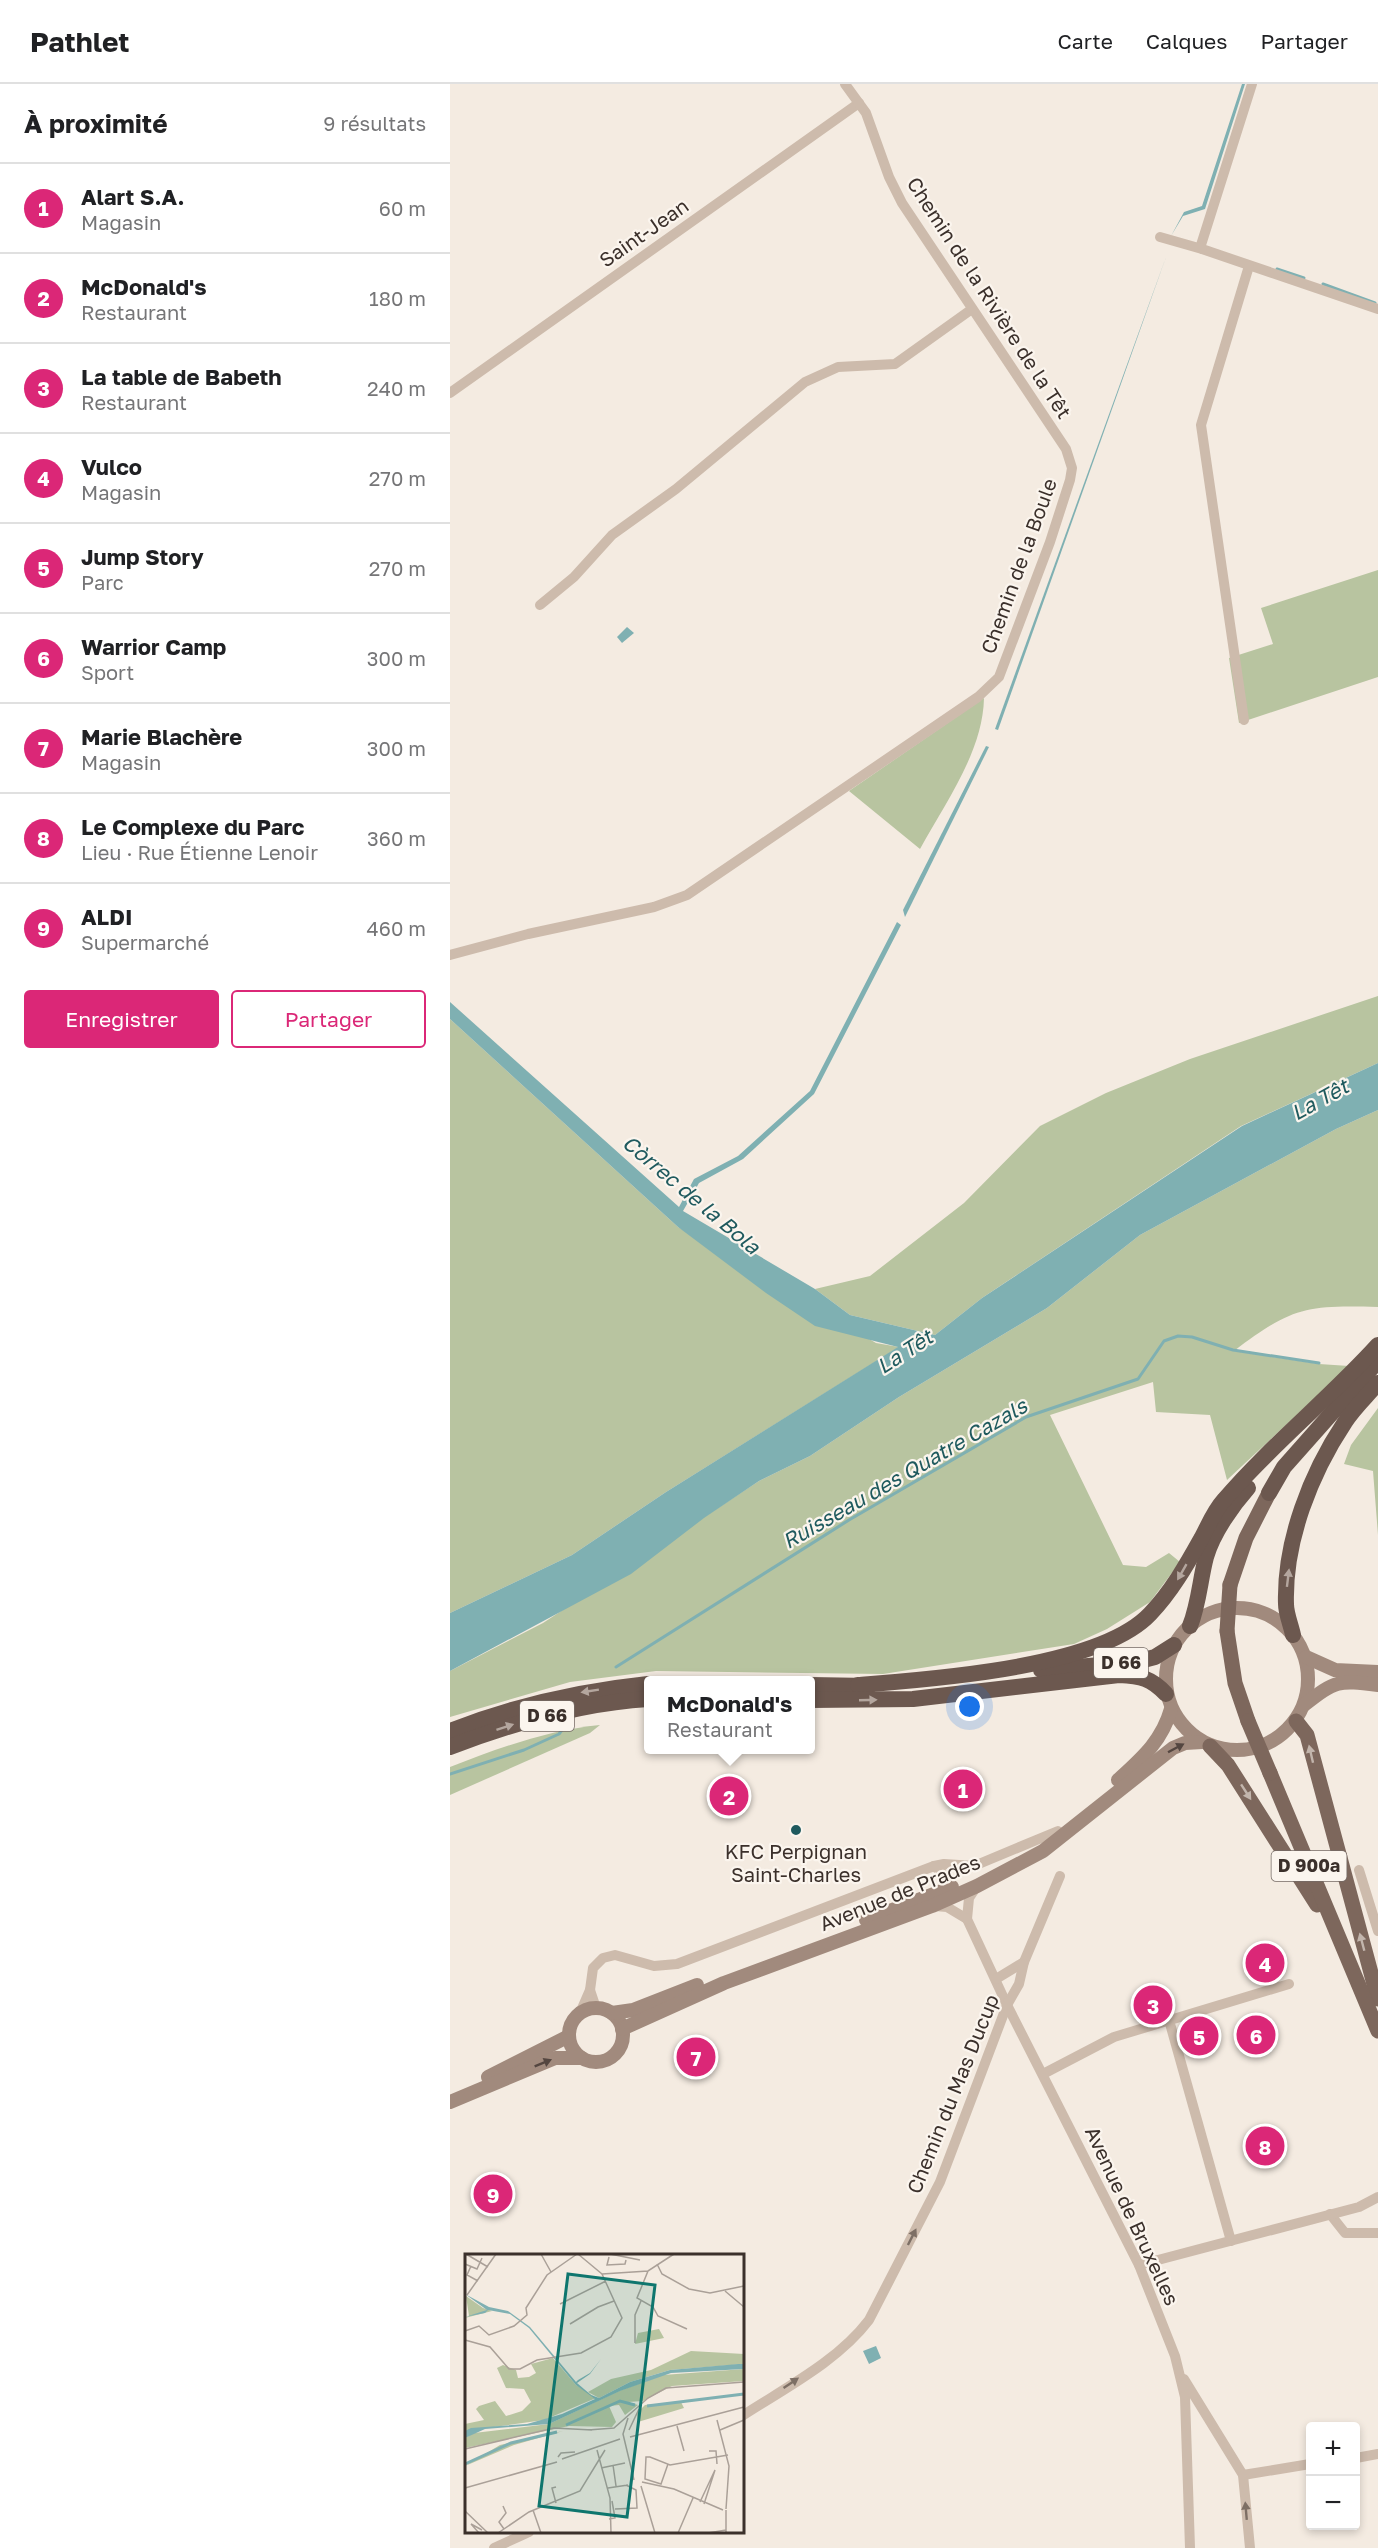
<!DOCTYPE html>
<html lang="fr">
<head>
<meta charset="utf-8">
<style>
	body { margin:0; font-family:"Golos Text",sans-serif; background:#f2f2f2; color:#202124 }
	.controls { position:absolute; right:18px; bottom:18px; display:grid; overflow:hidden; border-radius:6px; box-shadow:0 3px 9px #0003 }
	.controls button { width:54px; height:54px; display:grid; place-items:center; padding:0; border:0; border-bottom:2px solid #e0e0e0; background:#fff; color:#202124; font:30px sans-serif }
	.you { position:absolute; left:520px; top:1623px; width:21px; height:21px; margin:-15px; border:4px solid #fff; border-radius:50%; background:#1a73e8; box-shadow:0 0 0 9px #1a73e833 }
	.badge { display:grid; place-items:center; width:39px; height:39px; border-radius:50%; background:#db2777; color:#fff; font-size:20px; font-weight:700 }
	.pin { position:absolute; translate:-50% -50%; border:3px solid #fff; box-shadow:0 2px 6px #0006 }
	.popup { position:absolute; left:194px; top:1592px; width:171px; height:78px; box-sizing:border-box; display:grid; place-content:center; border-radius:6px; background:#fff; filter:drop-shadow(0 2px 4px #0005); font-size:20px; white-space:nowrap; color:#757577 }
	.popup b { font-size:22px; color:#202124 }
	.popup::after { content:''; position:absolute; left:50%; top:100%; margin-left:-12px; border:12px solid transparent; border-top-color:#fff }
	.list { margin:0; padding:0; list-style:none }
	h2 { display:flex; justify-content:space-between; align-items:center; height:78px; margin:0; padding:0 24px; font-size:26px }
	h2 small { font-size:20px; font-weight:400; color:#757577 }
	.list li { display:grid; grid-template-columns:39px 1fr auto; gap:18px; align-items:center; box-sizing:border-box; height:90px; padding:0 24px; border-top:2px solid #e0e0e0 }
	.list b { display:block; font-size:22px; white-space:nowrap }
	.list p { margin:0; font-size:20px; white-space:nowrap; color:#757577 }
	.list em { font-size:20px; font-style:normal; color:#757577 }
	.actions { display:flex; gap:12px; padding:18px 24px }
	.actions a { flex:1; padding:14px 0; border:2px solid #db2777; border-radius:6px; text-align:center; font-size:21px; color:#db2777 }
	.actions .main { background:#db2777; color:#fff }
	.map { position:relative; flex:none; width:928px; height:2464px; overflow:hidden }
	header { display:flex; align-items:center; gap:36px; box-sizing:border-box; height:84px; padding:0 30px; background:#fff; border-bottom:2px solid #e0e0e0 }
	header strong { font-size:28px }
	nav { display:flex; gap:33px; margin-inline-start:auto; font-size:21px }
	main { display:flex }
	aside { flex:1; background:#fff }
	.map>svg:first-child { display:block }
	.green { fill:#b8c4a0 }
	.water { fill:#7fb0b2 }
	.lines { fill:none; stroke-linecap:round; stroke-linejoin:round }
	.stream { stroke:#7fb0b2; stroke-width:3 }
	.minor { stroke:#cdbbac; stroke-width:10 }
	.secondary { stroke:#a18a7d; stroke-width:14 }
	.primary { stroke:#7d675c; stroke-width:15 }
	.trunk { stroke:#6c584f; stroke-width:16 }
	.primary-bridge { stroke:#7d675c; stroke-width:15 }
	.oneway { fill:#b4a69e }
	.oneway2 { fill:#544640 }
	.oneway3 { fill:#c2b5ac }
	.oneway4 { fill:#7d6f65 }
	.poi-dot { fill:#1f5a5e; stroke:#fbf5ee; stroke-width:2 }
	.labels { text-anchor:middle; stroke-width:4.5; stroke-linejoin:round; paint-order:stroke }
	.shield { fill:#fbf5ee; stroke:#756b66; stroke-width:1.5 }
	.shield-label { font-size:18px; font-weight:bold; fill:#3b302b }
	.street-label { font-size:20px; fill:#3b302b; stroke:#fbf5ee }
	.poi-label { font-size:20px; fill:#3b302b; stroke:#fbf5ee }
	.water-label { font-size:21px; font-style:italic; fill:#1f5a5e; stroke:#fbf5ee }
	.inset-river { fill:none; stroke:#7fb0b2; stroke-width:3 }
	.inset-road { fill:none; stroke:#aaa098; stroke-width:1.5 }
	.view { fill:#0f766e; fill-opacity:0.15; stroke:#0f766e; stroke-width:3 }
	.inset-edge { fill:none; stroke:#3b302b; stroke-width:3 }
</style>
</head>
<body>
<header>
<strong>Pathlet</strong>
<nav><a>Carte</a><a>Calques</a><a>Partager</a></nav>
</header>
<main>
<aside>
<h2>À proximité<small>9 résultats</small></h2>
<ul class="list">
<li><span class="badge">1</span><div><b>Alart S.A.</b><p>Magasin</p></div><em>60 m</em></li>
<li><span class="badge">2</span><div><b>McDonald's</b><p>Restaurant</p></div><em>180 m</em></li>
<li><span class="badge">3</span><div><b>La table de Babeth</b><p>Restaurant</p></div><em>240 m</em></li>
<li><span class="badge">4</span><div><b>Vulco</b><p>Magasin</p></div><em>270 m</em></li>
<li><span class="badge">5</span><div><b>Jump Story</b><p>Parc</p></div><em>270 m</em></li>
<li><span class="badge">6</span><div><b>Warrior Camp</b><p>Sport</p></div><em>300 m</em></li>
<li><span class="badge">7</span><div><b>Marie Blachère</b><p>Magasin</p></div><em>300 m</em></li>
<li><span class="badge">8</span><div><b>Le Complexe du Parc</b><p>Lieu · Rue Étienne Lenoir</p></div><em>360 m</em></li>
<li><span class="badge">9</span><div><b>ALDI</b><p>Supermarché</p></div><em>460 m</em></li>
</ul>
<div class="actions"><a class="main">Enregistrer</a><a>Partager</a></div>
</aside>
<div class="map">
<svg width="928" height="2464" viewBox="0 0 928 2464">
	<rect width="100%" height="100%" fill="#f4ebe1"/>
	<g class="green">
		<polygon points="928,486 928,593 789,639 779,574 823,560 811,524"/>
		<path d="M534 614C533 668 495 719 470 765L399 707Z"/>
		<polygon points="928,912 928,979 791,1042 532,1214 485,1251 400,1231 365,1205 420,1192 514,1119 590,1042 656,1009 740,975"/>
		<polygon points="0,935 228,1143 426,1259 449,1263 216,1408 122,1471 0,1529"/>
		<path d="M928 1026V1223C856 1221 842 1223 784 1267L869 1280 899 1282 777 1396 760 1331 706 1328 703 1298 600 1331 673 1481 696 1483 719 1469 730 1478 700 1518 657 1545 624 1560 433 1590 206 1587 120 1598 0 1633V1587L93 1539 309 1397 360 1372 449 1313 597 1224 690 1151 886 1045Z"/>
		<polygon points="928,1324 928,1451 923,1387 894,1380 901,1361"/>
		<path d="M150 1641 140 1649 0 1711V1683C49 1664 98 1646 150 1641Z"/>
	</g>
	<g class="water">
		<polygon points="792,0 795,0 755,125 733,132 721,152 734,128 752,122"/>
		<polygon points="716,173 548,646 545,645"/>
		<polygon points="177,543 184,549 172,559 167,553"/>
		<polygon points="536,662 539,663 455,833 453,826"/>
		<polygon points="447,838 451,841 364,1010 293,1075 249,1099 233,1127 365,1205 400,1231 485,1251 532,1214 792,1042 928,979 928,1026 886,1045 690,1151 597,1224 449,1313 360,1372 309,1397 254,1434 181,1490 0,1587 0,1529 122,1471 216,1408 448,1263 365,1242 316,1209 228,1143 0,935 0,918 229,1123 244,1095 288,1072 360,1007"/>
		<polygon points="426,2262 431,2274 419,2280 413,2267"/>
	</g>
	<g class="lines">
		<g class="stream">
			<polyline points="827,185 854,194"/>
			<polyline points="873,200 925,219"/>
			<polyline points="166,1583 399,1436 576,1333 688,1295 714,1257 728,1252 742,1253 783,1266 869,1279"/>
			<polyline points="0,1690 74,1666 109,1650 112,1646"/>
		</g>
		<g class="minor">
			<polyline points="802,0 751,161 752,165 928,225"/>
			<polyline points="710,153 752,165"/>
			<polyline points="0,309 409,19"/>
			<polyline points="90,521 124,493 162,451 226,405 355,298 388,283 445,280 522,225"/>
			<polyline points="794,636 751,341 799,182"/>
			<polyline points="0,871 78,850 204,823 237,811 528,613 549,593 600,458 620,396 622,384 616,365 452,119 439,93 416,29 395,0"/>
			<polyline points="484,1782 496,1792 495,1807"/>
			<polyline points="909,1786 928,1847"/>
			<polyline points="527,1802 519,1814 517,1835 557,1921 689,2181 725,2272 735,2313 740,2464"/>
			<polyline points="485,1822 497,1823 517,1835"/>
			<polyline points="546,1895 574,1878"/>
			<polyline points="140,1906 146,1924"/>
			<polyline points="130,1929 140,1906 143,1884 153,1874 165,1871 204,1882 227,1880 484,1782 494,1780 524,1782 608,1747"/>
			<polyline points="719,1936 781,2157"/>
			<polyline points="593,1990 664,1953 839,1900"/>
			<polyline points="880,2130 895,2149 928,2149"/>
			<polyline points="689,2181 909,2123 928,2113"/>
			<polyline points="734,2295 793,2391 800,2464"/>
			<path d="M292 2332C335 2304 388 2277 419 2236L490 2098 557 1921 569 1900 574 1878 610 1792"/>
			<polyline points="906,2374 928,2370"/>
			<polyline points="793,2391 860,2380"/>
			<polyline points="44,2464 79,2448"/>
		</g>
		<g class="secondary">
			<circle cx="787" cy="1595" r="71"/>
			<polyline points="856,1573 885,1586 928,1588"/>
			<path d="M854 1621C886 1596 888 1596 928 1601"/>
			<path d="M668 1696C692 1674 712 1657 721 1625"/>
			<polyline points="416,1836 502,1803"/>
			<circle cx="146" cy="1951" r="27"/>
			<polyline points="162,1929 183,1926 247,1901"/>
			<polyline points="172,1945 274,1899 482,1822 527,1802 593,1767 723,1664 735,1659 752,1658"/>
			<polyline points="38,1993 119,1952"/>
			<polyline points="0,2018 105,1974 132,1974"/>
		</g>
		<g class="primary">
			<polyline points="780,1501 796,1454 819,1409"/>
			<polyline points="777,1547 785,1599 798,1637"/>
			<polyline points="846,1637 857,1651 928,1915"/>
			<polyline points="760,1662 778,1681 867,1821"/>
			<polyline points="820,1689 928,1947"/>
		</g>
		<g class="trunk">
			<polyline points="819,1409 834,1383 927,1278"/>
			<path d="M740 1542C749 1519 750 1496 756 1473 763 1449 782 1422 798 1404"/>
			<path d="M843 1551C841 1541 836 1530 836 1520 834 1457 861 1389 895 1338 904 1324 917 1312 928 1299"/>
			<polyline points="591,1586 686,1578 705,1573 724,1561"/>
			<polyline points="360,1601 419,1602"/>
			<path d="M408 1601C482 1595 649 1584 700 1530 721 1508 736 1482 751 1455 758 1442 764 1427 774 1416 821 1361 879 1315 928 1261"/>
			<path d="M360 1616 463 1615 669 1591C691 1592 701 1594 716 1610"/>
			<path d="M0 1647C64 1622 130 1607 198 1600"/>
			<path d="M0 1663C63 1639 130 1619 198 1615"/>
		</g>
		<g class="primary-bridge">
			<polyline points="777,1547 780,1501"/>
			<polyline points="798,1637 820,1689"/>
		</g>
	</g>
	<defs><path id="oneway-solid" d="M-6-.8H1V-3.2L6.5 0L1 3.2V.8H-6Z" transform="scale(1.5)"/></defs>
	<g class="oneway">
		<use href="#oneway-solid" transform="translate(732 1488) rotate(120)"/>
		<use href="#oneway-solid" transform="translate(838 1494) rotate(-83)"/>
		<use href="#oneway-solid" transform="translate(140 1607) rotate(171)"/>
		<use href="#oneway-solid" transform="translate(418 1616) rotate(-2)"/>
		<use href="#oneway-solid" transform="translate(55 1643) rotate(-18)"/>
	</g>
	<g class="oneway2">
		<use href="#oneway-solid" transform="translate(726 1664) rotate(-28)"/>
		<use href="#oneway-solid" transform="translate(93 1979) rotate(-22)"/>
	</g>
	<g class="oneway3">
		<use href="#oneway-solid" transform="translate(861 1670) rotate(-103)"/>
		<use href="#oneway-solid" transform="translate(796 1708) rotate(57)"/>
		<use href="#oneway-solid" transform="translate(912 1858) rotate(-105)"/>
	</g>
	<g class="oneway4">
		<use href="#oneway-solid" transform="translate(462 2153) rotate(-63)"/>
		<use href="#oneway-solid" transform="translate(341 2299) rotate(-34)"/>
		<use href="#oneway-solid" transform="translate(796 2427) rotate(-95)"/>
	</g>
	<circle class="poi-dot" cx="346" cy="1746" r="6"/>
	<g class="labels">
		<g class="shield">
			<rect x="644" y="1564" width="54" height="30" rx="4.5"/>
			<rect x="70" y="1617" width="54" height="30" rx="4.5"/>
			<rect x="821.5" y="1767" width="75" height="30" rx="4.5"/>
		</g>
		<g class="shield-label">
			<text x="671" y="1585">D 66</text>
			<text x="97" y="1638">D 66</text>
			<text x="859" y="1788">D 900a</text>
		</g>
		<g class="street-label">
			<text transform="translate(194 149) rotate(-35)" y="7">Saint-Jean</text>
			<text transform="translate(539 214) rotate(57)" y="7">Chemin de la Rivière de la Têt</text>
			<text transform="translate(569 482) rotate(-70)" y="7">Chemin de la Boule</text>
			<text transform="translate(450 1809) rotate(-22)" y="7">Avenue de Prades</text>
			<text transform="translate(503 2010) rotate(-68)" y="7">Chemin du Mas Ducup</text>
			<text transform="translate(682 2132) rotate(65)" y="7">Avenue de Bruxelles</text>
		</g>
		<g class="poi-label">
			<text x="346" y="1775">KFC Perpignan<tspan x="346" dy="23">Saint-Charles</tspan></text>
		</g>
		<g class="water-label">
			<text transform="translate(870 1016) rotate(-29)" y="7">La Têt</text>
			<text transform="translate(241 1111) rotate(40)" y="7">Còrrec de la Bola</text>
			<text transform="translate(455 1268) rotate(-33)" y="7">La Têt</text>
			<text transform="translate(455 1390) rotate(-30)" y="7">Ruisseau des Quatre Cazals</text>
		</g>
	</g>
	<g transform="translate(15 2170)">
		<rect width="279" height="279" fill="#f4ebe1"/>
		<path d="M1 42 18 54 27 57 0 64 4 62ZM194 75 199 84 170 90 173 79ZM226 97 279 100V110L205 116 165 128 134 144 123 138 146 125 186 116ZM88 104 111 131 131 144 79 166 0 177V170L19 166 11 155 14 152 30 147 41 162 57 157 66 148 59 135 41 134 32 114 38 111 51 116 53 124 64 123 71 119 66 110ZM279 115V127L207 132 178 147 163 148 173 151 160 161 154 151 144 152 151 168 147 173 104 172 0 194V184L9 179 84 170 154 137 198 121ZM216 148 219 154 173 168 172 159 180 151ZM98 177 49 191 0 212 35 191Z" fill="#b8c4a0"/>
		<path d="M66 0 24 53 43 57 65 73 111 128 113 126 125 119 136 105 125 120 112 129 126 141 134 144 165 128 205 116 273 110H279V115L206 119 155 137 84 170 20 175 0 184V177L6 174 62 170 97 160 130 145 111 131 64 74 45 60 23 56 20 59 0 63 22 56 0 40 24 53Z" fill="#7fb0b2"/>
		<path class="inset-river" d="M182 152 279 140M101 171 155 147 170 151M0 210 46 189 92 178"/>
		<path class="inset-road" d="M1 0 23 13M76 0 86 18M113 0 137 20M145 0 175 6M144 3 142 11 160 10 161 6M0 10 12 15 17 4M192 10 197 20 224 35 245 39 279 32M6 12 2 21 13 27M183 17 172 44 188 53 193 62 222 75M137 20 183 17 209 0M260 37 279 53M2 41 31 0M95 50 141 27M105 70 133 53 149 47M0 77 14 72 24 81 49 72 62 61 61 54 82 21 112 0M0 86 25 93 44 115H55L72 106 116 99 146 83 157 64 137 20M170 89V61L176 47M163 164 158 180 169 226M252 166 264 212 261 255M212 172 219 197M123 176 149 174 183 144 201 134 279 128M164 176 174 155M255 176 279 166M165 183 279 153M0 195 89 174 127 176M132 196 145 244 146 279M244 197H251L252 210M93 203 96 199 110 198M97 205 155 185M203 210 196 230 180 225 181 203H185L205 211 263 201M148 211 151 232M136 214 160 209M177 228 209 235 258 256M176 232 190 279M91 233 87 234 91 249M0 234 92 208M143 234 163 231M235 248 250 216 239 250M38 252 41 259 34 268 39 275M150 255 172 254 171 236 161 231M68 256 76 279M0 257 23 279M144 265 150 264 147 247M14 279 6 270 17 276M33 279 64 258 115 237 140 196M213 279 228 244M243 279 261 276M261 279V256"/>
		<path class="view" d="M103 20 190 31 162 263 74 252Z"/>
		<rect width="279" height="279" class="inset-edge"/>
	</g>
</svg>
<div class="controls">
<button>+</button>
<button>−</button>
</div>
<div class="you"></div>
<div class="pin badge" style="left:513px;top:1705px">1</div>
<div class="pin badge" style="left:279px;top:1712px">2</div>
<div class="popup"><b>McDonald's</b>Restaurant</div>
<div class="pin badge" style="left:703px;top:1921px">3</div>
<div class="pin badge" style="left:815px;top:1879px">4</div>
<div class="pin badge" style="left:749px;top:1952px">5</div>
<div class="pin badge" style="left:806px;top:1951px">6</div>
<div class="pin badge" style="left:246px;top:1973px">7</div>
<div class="pin badge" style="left:815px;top:2062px">8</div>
<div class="pin badge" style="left:43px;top:2110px">9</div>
</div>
</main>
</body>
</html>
